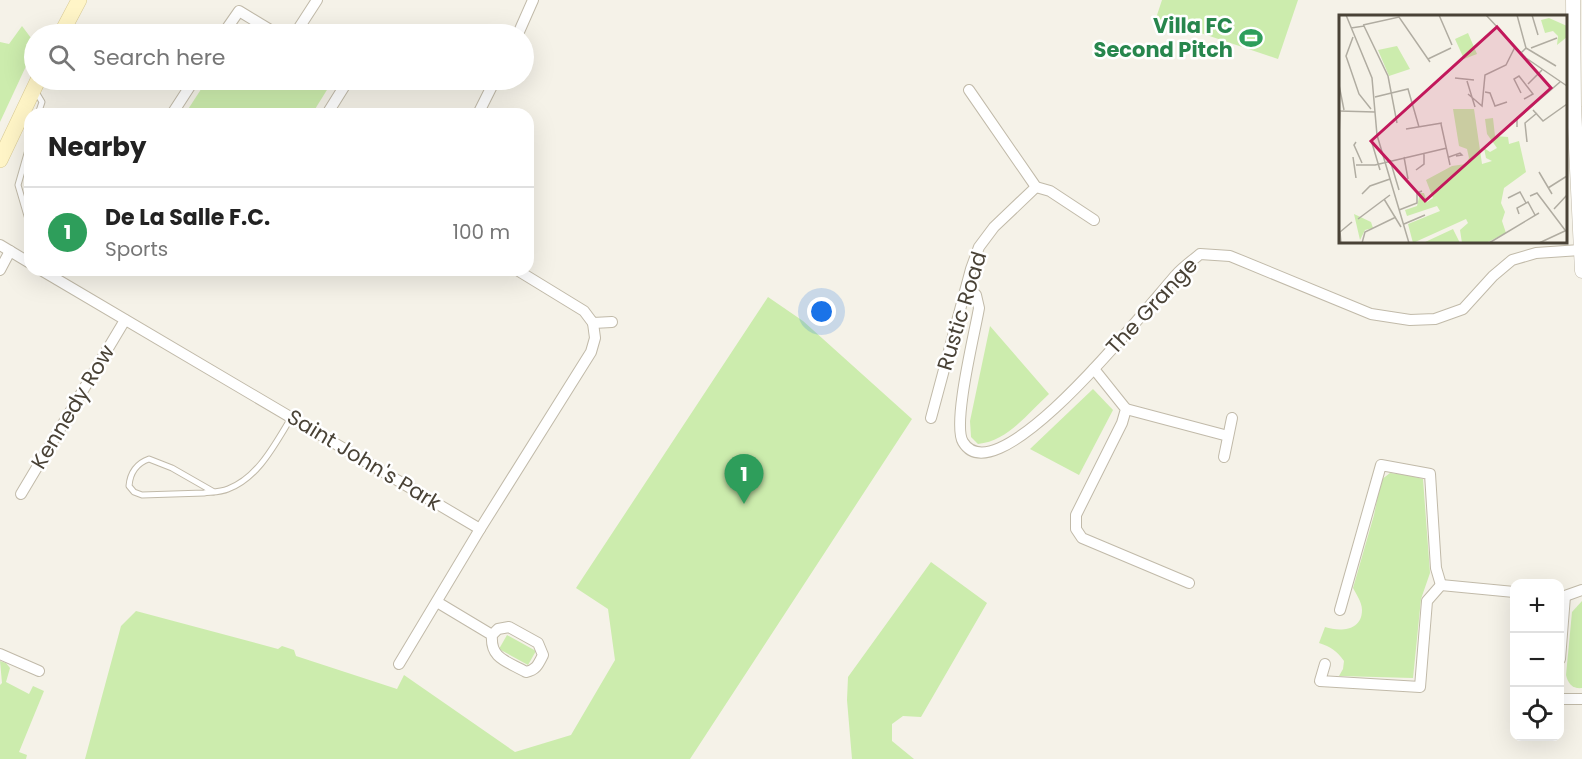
<!DOCTYPE html>
<html lang="en">
<head>
<meta charset="utf-8">
<style>
	body { margin:0; font-family:Poppins,sans-serif; background:#f2f2f2; color:#222 }
	.controls { position:absolute; right:18px; bottom:18px; display:grid; overflow:hidden; border-radius:12px; box-shadow:0 6px 24px #0002 }
	.controls button { width:54px; height:54px; display:grid; place-items:center; padding:0; border:0; border-bottom:2px solid #e0e0e0; background:#fff; color:#222; font:30px sans-serif }
	.you { position:absolute; left:822px; top:312px; width:21px; height:21px; margin:-15px; border:4px solid #fff; border-radius:50%; background:#1a73e8; box-shadow:0 0 0 9px #1a73e833 }
	.badge { display:grid; place-items:center; width:39px; height:39px; border-radius:50%; background:#7c3aed; color:#fff; font-size:20px; font-weight:700 }
	.pin { position:absolute; translate:-50% -50px; filter:drop-shadow(0 2px 3px #0008) }
	.pin::after { content:''; position:absolute; top:32px; width:21px; height:18px; background:inherit; clip-path:polygon(0 0,100% 0,50% 100%) }
	.list { margin:0; padding:0; list-style:none }
	h2 { display:flex; justify-content:space-between; align-items:center; height:78px; margin:0; padding:0 24px; font-size:26px }
	h2 small { font-size:20px; font-weight:400; color:#767676 }
	.list li { display:grid; grid-template-columns:39px 1fr auto; gap:18px; align-items:center; box-sizing:border-box; height:90px; padding:0 24px; border-top:2px solid #e0e0e0 }
	.list b { display:block; font-size:22px; white-space:nowrap }
	.list p { margin:0; font-size:20px; white-space:nowrap; color:#767676 }
	.list em { font-size:20px; font-style:normal; color:#767676 }
	.icon { flex:none; width:33px; height:33px; fill:none; stroke:currentColor; stroke-width:2; stroke-linecap:round; stroke-linejoin:round }
	.map { position:relative; flex:none; width:1582px; height:759px; overflow:hidden }
	.search { position:absolute; background:#fff; box-shadow:0 6px 24px #0002; left:24px; top:24px; width:510px; height:66px; display:flex; align-items:center; gap:15px; box-sizing:border-box; padding:0 21px; border-radius:33px; color:#767676; font-size:22px }
	.panel { position:absolute; background:#fff; box-shadow:0 6px 24px #0002; left:24px; top:108px; width:510px; height:168px; border-radius:18px }
	.map>svg:first-child { display:block }
	.green { fill:#ccecad }
	.lines { fill:none; stroke-linecap:round; stroke-linejoin:round }
	.service-casing { stroke:#c1baa9; stroke-width:7 }
	.minor-casing { stroke:#c1baa9; stroke-width:12 }
	.tertiary-casing { stroke:#c1baa9; stroke-width:15 }
	.secondary-casing { stroke:#d8ca94; stroke-width:16 }
	.service { stroke:#fff; stroke-width:5 }
	.minor { stroke:#fff; stroke-width:10 }
	.tertiary { stroke:#fff; stroke-width:14 }
	.secondary { stroke:#fff5c7; stroke-width:15 }
	.labels { text-anchor:middle; stroke-width:5; stroke-linejoin:round; paint-order:stroke }
	.leisure-label { font-size:21px; font-weight:bold; fill:#27864d; stroke:#fff; text-anchor:end }
	.street-label { font-size:21px; fill:#494236; stroke:#fff }
	.inset-road { fill:none; stroke:#b0aca1; stroke-width:1.5 }
	.view { fill:#c2185b; fill-opacity:0.15; stroke:#c2185b; stroke-width:3 }
	.inset-edge { fill:none; stroke:#494236; stroke-width:3 }
</style>
</head>
<body>
<div class="map">
<svg width="1582" height="759" viewBox="0 0 1582 759">
	<rect width="100%" height="100%" fill="#f5f2e8"/>
	<g class="green">
		<polygon points="1162,0 1298,0 1278,59 1156,18"/>
		<polygon points="22,26 34,42 34,49 0,122 0,42 9,44"/>
		<polygon points="207,80 322,80 330,85 312,114 185,114"/>
		<polygon points="768,297 803,321 912,419 690,759 85,759 121,626 136,611 278,649 282,646 294,650 296,656 397,689 404,675 515,752 571,735 615,660 608,609 576,588"/>
		<path d="M990 326 1049 394C1028 413 1008 441 978 444L971 437 970 421Z"/>
		<polygon points="1093,389 1113,410 1079,475 1030,449"/>
		<path d="M1390 473 1407 475 1423 479 1430 573 1421 599 1413 678 1339 676 1343 669 1344 661C1337 651 1331 647 1319 643L1325 627C1340 632 1362 631 1362 610 1362 602 1356 594 1353 588L1374 515 1381 480Z"/>
		<polygon points="931,562 987,603 921,717 903,716 892,724 892,741 914,759 852,759 847,700 848,677"/>
		<path d="M1582 601V688C1573 689 1568 684 1566 675L1572 612Z"/>
		<polygon points="507,635 536,651 528,665 499,649"/>
		<polygon points="0,661 6,663 10,668 6,682 29,694 33,686 44,691 19,752 27,755 26,759 0,759 0,685 2,683"/>
	</g>
	<g class="lines">
		<g class="service-casing">
			<g id="service">
				<polyline points="36,92 42,102 38,114"/>
				<polyline points="30,143 18,185 30,226"/>
				<path d="M214 492 172 468 149 459C137 463 130 473 129 486L134 492 142 495 204 493C212 492 221 492 228 489 258 478 275 444 291 418"/>
			</g>
		</g>
		<g class="minor-casing">
			<g id="minor">
				<polyline points="223,34 239,11 277,34"/>
				<polyline points="295,34 317,0"/>
				<polyline points="518,34 533,0"/>
				<polyline points="969,90 1036,187 1050,191 1094,220"/>
				<polyline points="172,114 194,80"/>
				<polyline points="327,114 347,82 344,80"/>
				<polyline points="478,114 495,80"/>
				<polyline points="0,245 30,263"/>
				<polyline points="0,270 10,251"/>
				<polyline points="41,270 480,529"/>
				<polyline points="517,270 584,311 593,323 612,322"/>
				<path d="M967 285 976 295 979 308C975 332 952 424 963 442 998 500 1152 301 1176 275 1183 267 1192 261 1200 254L1230 256 1371 314 1410 320 1435 319 1463 309 1493 276 1512 260 1536 253 1580 250"/>
				<polyline points="1094,369 1126,409 1122,423 1076,515 1076,529 1082,538 1189,583"/>
				<polyline points="1126,409 1228,436"/>
				<polyline points="931,418 971,269 979,247 994,227 1036,187"/>
				<polyline points="1224,457 1232,418"/>
				<polyline points="21,494 125,320"/>
				<polyline points="1441,585 1514,592"/>
				<polyline points="1560,596 1565,596 1582,590"/>
				<path d="M437 602 492 635 498 629 509 627 538 643 543 655C538 665 536 670 526 672 507 661 490 659 492 635"/>
				<polyline points="1340,610 1381,465 1430,474 1436,568 1441,585"/>
				<polyline points="0,654 39,671"/>
				<polyline points="1560,659 1565,596"/>
				<polyline points="399,664 480,529 591,352 595,338 593,323"/>
				<polyline points="1325,664 1320,681 1420,687 1427,601 1441,585"/>
				<polyline points="1560,699 1582,699"/>
			</g>
		</g>
		<g class="tertiary-casing">
			<polyline id="tertiary" points="1573,0 1574,107 1582,271"/>
		</g>
		<g class="secondary-casing">
			<g id="secondary">
				<polyline points="61,34 79,0"/>
				<polyline points="0,160 38,80"/>
			</g>
		</g>
		<use href="#service" class="service"/>
		<use href="#minor" class="minor"/>
		<use href="#tertiary" class="tertiary"/>
		<use href="#secondary" class="secondary"/>
	</g>
	<defs>
		<g id="stadium-bare" transform="scale(1.8)"><path d="M0-5a6.5 5 0 1 0 0 10a6.5 5 0 1 0 0-10ZM-3.5-1.8h7v3.6h-7Z" fill="#2e9e5b" stroke="#fff" stroke-width="2.5" paint-order="stroke"/></g>
	</defs>
	<g fill-rule="evenodd">
		<use href="#stadium-bare" x="1251" y="38"/>
	</g>
	<g class="labels">
		<g class="leisure-label">
			<text x="1233" y="33">Villa FC<tspan x="1233" dy="24">Second Pitch</tspan></text>
		</g>
		<g class="street-label">
			<text transform="translate(1152 306) rotate(-47)" y="7">The Grange</text>
			<text transform="translate(962 311) rotate(-73)" y="7">Rustic Road</text>
			<text transform="translate(73 407) rotate(-59)" y="7">Kennedy Row</text>
			<text transform="translate(364 460) rotate(31)" y="7">Saint John's Park</text>
		</g>
	</g>
	<g transform="translate(1339 15)">
		<rect width="228" height="228" fill="#f5f2e8"/>
		<path d="M210 3 228 11V22L218 30 219 21 214 16 206 18 202 5ZM129 18 138 39 125 44 116 24ZM58 31 71 54 50 61 39 35ZM114 94H135L143 149 153 146 147 143 145 133 151 137 158 133 148 119 146 104 154 103 156 121 169 122 170 129 180 126 187 157 165 173 162 188 166 197 163 206 167 218 147 228H123L121 215 129 208 127 204 74 228 69 209 101 196 98 191 68 201 66 195 78 191 81 178H85L88 187 94 183 87 165 113 151 127 149 130 143 128 134 120 131ZM15 199 32 207 34 213 26 215 21 225ZM114 214 121 228H84Z" fill="#ccecad"/>
		<path class="inset-road" d="M7 0 33 63 38 120 70 228M100 0 113 30M147 0 187 43 228 71M178 0 187 33 182 38M193 0 199 20M24 10 60 2 91 47M12 13 25 11 49 61 58 108M14 22 7 41 20 79 32 94M187 33 217 51M192 33 218 23M89 44 112 33M116 63 135 65M128 66 136 92M189 69 203 55M0 70 5 95M146 77 151 78 156 91 168 87M182 78 175 64 180 61 194 79 185 84M129 79 143 91 146 60 167 50 176 32M36 82 69 74 80 112M194 95 204 106 228 89M0 96 36 97M102 109 111 150M178 112V104L221 67M67 114 103 108M0 122 1 96M17 127 15 130 23 148M188 127 186 108 198 98M33 128 41 155M14 142 17 163M65 142 69 164M110 142 121 138 123 140 117 141M51 145 60 175M17 150H36L108 133M84 150 77 155 85 149V138M200 157 213 179M209 173 228 161M23 179 31 171 51 164M191 181 198 178 226 215M169 183 181 177 187 188M45 184 62 212M215 194 228 180M60 195 78 188V178L83 176M180 199 178 193 189 187 196 200M19 204 51 180M65 209 86 200M2 228 1 217 13 207M23 228 26 217 57 202M150 228 200 198M200 228 228 215"/>
		<path class="view" d="M158 12 212 73 86 186 32 126Z"/>
		<rect width="228" height="228" class="inset-edge"/>
	</g>
</svg>
<div class="controls">
<button>+</button>
<button>−</button>
<button><svg class="icon" aria-label="locate" viewBox="0 0 24 24"><circle cx="12" cy="12" r="6"/><path d="M12 2v4M12 18v4M2 12h4M18 12h4"/></svg></button>
</div>
<div class="you"></div>
<div class="pin badge" style="left:744px;top:504px;background:#2e9e5b">1</div>
<div class="search"><svg class="icon" aria-label="search" viewBox="0 0 24 24"><circle cx="10" cy="10" r="6"/><path d="M15 15l6 6"/></svg>Search here</div>
<section class="panel">
<h2>Nearby<small></small></h2>
<ul class="list">
<li><span class="badge" style="background:#2e9e5b">1</span><div><b>De La Salle F.C.</b><p>Sports</p></div><em>100 m</em></li>
</ul>
</section>
</div>
</body>
</html>
